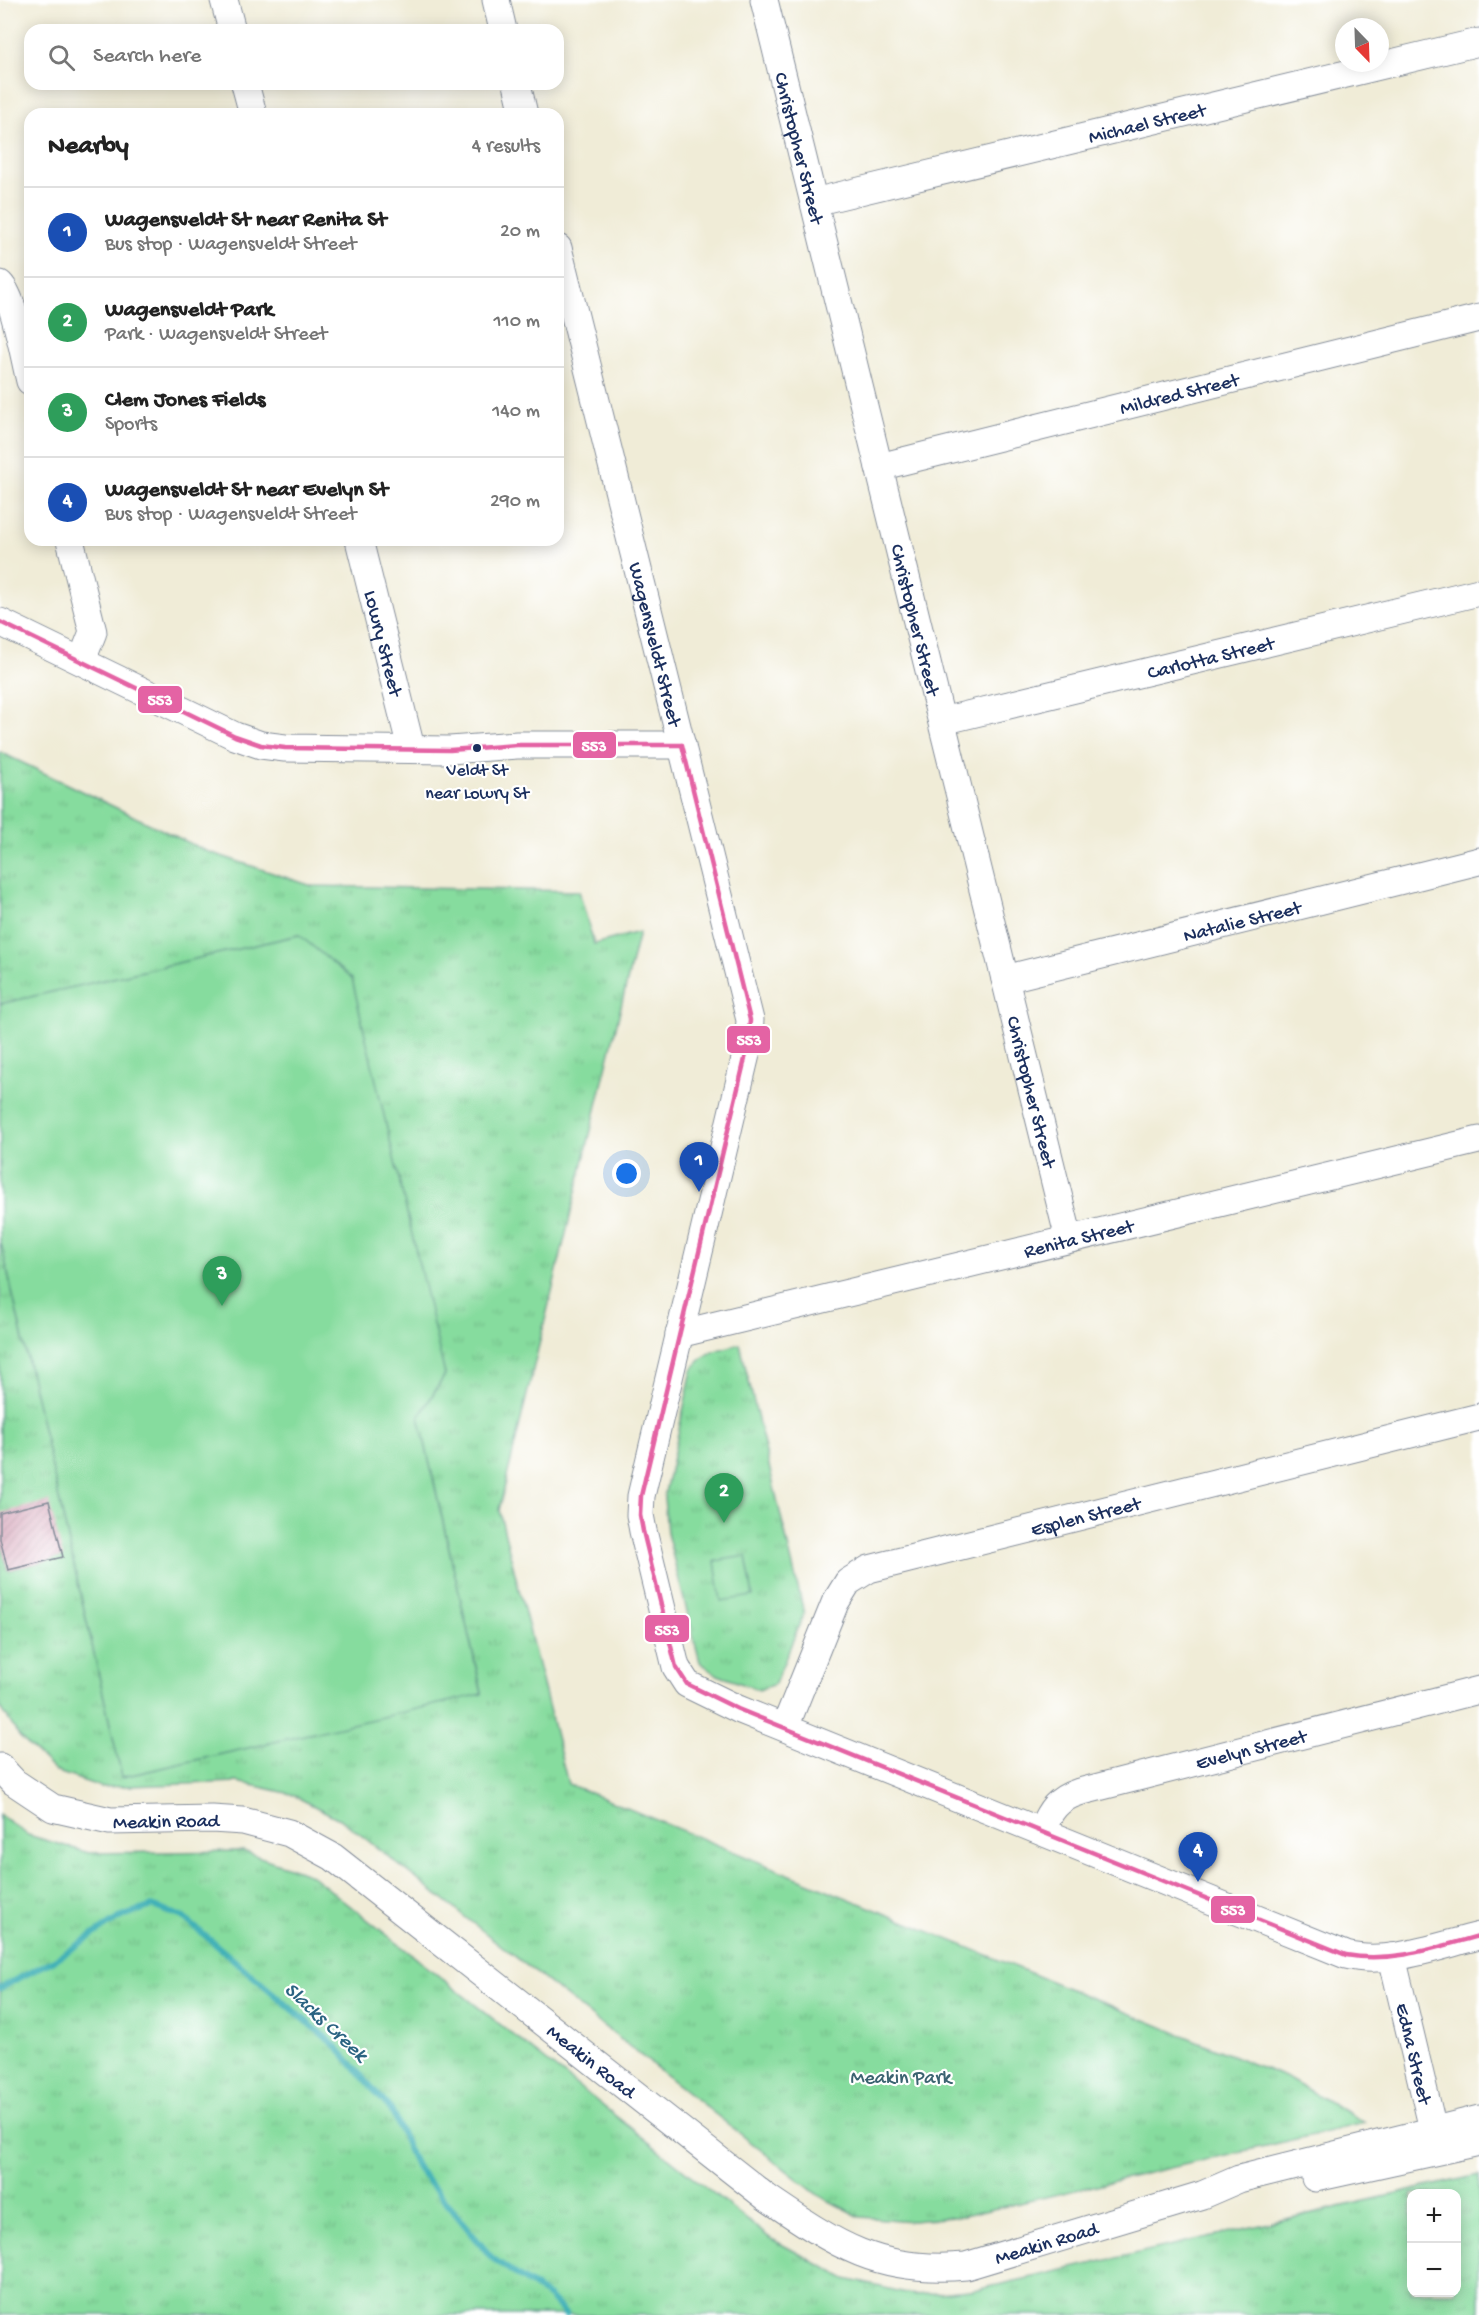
<!DOCTYPE html>
<html lang="en">
<head>
<meta charset="utf-8">
<style>
	body { margin:0; font-family:"Gochi Hand",sans-serif; background:#f2f2f2; color:#222 }
	.controls { position:absolute; right:18px; bottom:18px; display:grid; overflow:hidden; border-radius:12px; box-shadow:0 3px 15px #0003 }
	.controls button { width:54px; height:54px; display:grid; place-items:center; padding:0; border:0; border-bottom:2px solid #e0e0e0; background:#fff; color:#222; font:30px sans-serif }
	.compass { position:absolute; left:1335px; top:18px; width:54px; height:54px; border-radius:50%; background:#fff; box-shadow:0 3px 15px #0003; rotate:157deg }
	.you { position:absolute; left:627px; top:1174px; width:21px; height:21px; margin:-15px; border:4px solid #fff; border-radius:50%; background:#1a73e8; box-shadow:0 0 0 9px #1a73e833 }
	.badge { display:grid; place-items:center; width:39px; height:39px; border-radius:50%; background:#b5179e; color:#fff; font-size:20px; font-weight:700 }
	.pin { position:absolute; translate:-50% -50px; filter:drop-shadow(0 2px 3px #0008) }
	.pin::after { content:''; position:absolute; top:32px; width:21px; height:18px; background:inherit; clip-path:polygon(0 0,100% 0,50% 100%) }
	.list { margin:0; padding:0; list-style:none }
	h2 { display:flex; justify-content:space-between; align-items:center; height:78px; margin:0; padding:0 24px; font-size:26px }
	h2 small { font-size:20px; font-weight:400; color:#767676 }
	.list li { display:grid; grid-template-columns:39px 1fr auto; gap:18px; align-items:center; box-sizing:border-box; height:90px; padding:0 24px; border-top:2px solid #e0e0e0 }
	.list b { display:block; font-size:22px; white-space:nowrap }
	.list p { margin:0; font-size:20px; white-space:nowrap; color:#767676 }
	.list em { font-size:20px; font-style:normal; color:#767676 }
	.icon { flex:none; width:33px; height:33px; fill:none; stroke:currentColor; stroke-width:2; stroke-linecap:round; stroke-linejoin:round }
	.map { position:relative; flex:none; width:1479px; height:2315px; overflow:hidden }
	.search { position:absolute; background:#fff; box-shadow:0 3px 15px #0003; left:24px; top:24px; width:540px; height:66px; display:flex; align-items:center; gap:15px; box-sizing:border-box; padding:0 21px; border-radius:18px; color:#767676; font-size:22px }
	.panel { position:absolute; background:#fff; box-shadow:0 3px 15px #0003; left:24px; top:108px; width:540px; height:438px; border-radius:18px }
	.map>svg:first-child { display:block }
	.grass { fill:url(#grass-tufts); stroke:#50867e; stroke-width:1.5; fill-rule:evenodd }
	.garden { fill:#86dc9e; stroke:#50867e; stroke-width:1.5 }
	.lines { fill:none; stroke-linecap:round; stroke-linejoin:round }
	.stream { stroke:#40b0b7; stroke-width:6 }
	.building { fill:url(#building-hatch) }
	.minor-casing { stroke:#868e9a; stroke-width:29 }
	.minor { stroke:#fff; stroke-width:27 }
	.bus-1-casing { stroke:#fff; stroke-width:9 }
	.bus-1 { stroke:#e463a4; stroke-width:4.5 }
	.bus-dot { fill:#1b2f5e; stroke:#fff; stroke-width:2 }
	.labels { text-anchor:middle; stroke-width:4.5; stroke-linejoin:round; paint-order:stroke }
	.bus-label { font-size:18px; fill:#1b2f5e; stroke:#fff }
	.street-label { font-size:20px; fill:#1b2f5e; stroke:#fff }
	.park-label { font-size:20px; fill:#3b6371; stroke:#fff }
	.water-label { font-size:21px; font-style:italic; fill:#2a6382; stroke:#fff }
	.line-badge { stroke:#fff; stroke-width:2 }
	.badge-label { font-size:16px; text-anchor:middle; font-weight:bold; fill:#fff }
</style>
</head>
<body>
<div class="map">
<svg width="1479" height="2315" viewBox="0 0 1479 2315">
	<defs>
		<pattern id="grass-tufts" width="24" height="20" patternUnits="userSpaceOnUse" patternTransform="scale(1.5)"><rect width="24" height="20" fill="#86dc9e"/><path d="M3 7l-1-3M5 7V3M7 7l1-3M15 17l-1-3M17 17v-4M19 17l1-3" fill="none" stroke="#73bd8a"/></pattern>
		<pattern id="building-hatch" width="6" height="6" patternUnits="userSpaceOnUse" patternTransform="scale(1.5)"><rect width="6" height="6" fill="#d8a6bb"/><path d="M-1 1l2-2M0 6l6-6M5 7l2-2" fill="none" stroke="#ae889b"/></pattern>
	</defs>
	<rect width="100%" height="100%" fill="#fff"/>
	<filter id="ink" filterUnits="userSpaceOnUse"><feTurbulence type="fractalNoise" baseFrequency=".0167" numOctaves="2"/><feDisplacementMap in="SourceGraphic" scale="12" xChannelSelector="R" yChannelSelector="G"/><feConvolveMatrix kernelMatrix="1 2 1 2 8 2 1 2 1" color-interpolation-filters="sRGB"/></filter>
	<filter id="wash" filterUnits="userSpaceOnUse"><feTurbulence type="fractalNoise" baseFrequency=".008" numOctaves="4" result="noise"/><feDisplacementMap in="SourceGraphic" scale="24" xChannelSelector="R" yChannelSelector="G"/><feGaussianBlur stdDeviation="1.35" result="paint"/><feColorMatrix in="noise" values="0 0 0 0 0 0 0 0 0 0 0 0 0 0 0 0 0 1.4 0 .05"/><feComposite in="paint" operator="in"/></filter>
	<g filter="url(#wash)">
		<rect width="100%" height="100%" fill="#f0ecd7"/>
		<g class="grass">
			<polygon points="0,752 206,851 312,886 579,891 594,944 639,932 499,1510 568,1784 1290,2079 1365,2123 963,2216 912,2221 860,2217 818,2195 343,1821 291,1794 238,1782 101,1787 55,1771 19,1736 0,1706 0,1539 8,1570 62,1557 0,1513 0,1238 122,1777 482,1693 419,1417 445,1374 299,935 0,1004"/>
			<path d="M740 1344 804 1613 775 1684 759 1690 718 1675 700 1662 667 1533 664 1497 692 1370C706 1350 718 1350 740 1344Z"/>
			<path d="M0 1815 28 1835 89 1853 243 1851 311 1875 770 2238 846 2279 915 2295 980 2289 1479 2175V2315H0ZM1412 2194H1456V2292H1412Z"/>
		</g>
		<g class="garden">
			<polygon points="299,935 352,979 445,1375 419,1417 482,1694 122,1777 0,1238 0,1004"/>
			<polygon points="746,1556 753,1596 721,1601 715,1561"/>
		</g>
		<g class="lines">
			<polyline class="stream" points="0,1988 56,1959 119,1918 152,1906 183,1917 337,2047 391,2110 416,2166 492,2258 549,2297 566,2315"/>
		</g>
		<g id="blocks">
			<polygon class="building" points="49,1501 63,1557 8,1570 0,1539 0,1513"/>
		</g>
	</g>
	<g filter="url(#ink)">
		<use href="#blocks" fill-opacity="0" stroke="#868e9a" stroke-width="1.5"/>
		<g class="lines">
			<g class="minor-casing">
				<g id="minor">
					<polyline points="224,0 232,30"/>
					<polyline points="496,0 503,30"/>
					<path id="s1" d="M764 0 1069 1239"/>
					<polyline points="245,84 253,114"/>
					<polyline points="517,84 524,114"/>
					<path id="s2" d="M814 202 1479 42"/>
					<path id="s3" d="M558 248 750 1020 748 1046 641 1496 640 1515 643 1531 676 1667 687 1684 738 1709 1346 1955C1387 1966 1438 1946 1479 1936"/>
					<path d="M0 284C15 299 24 358 30 381"/>
					<path id="s4" d="M879 467 1479 318"/>
					<polyline points="70,540 93,632 82,660"/>
					<path id="s5" d="M359 540 411 748"/>
					<polyline points="0,622 235,736 261,745 285,748 450,750 517,745 682,745"/>
					<path id="s6" d="M942 721 1479 592"/>
					<path id="s7" d="M1005 979 1479 861"/>
					<path id="s8" d="M679 1334 1479 1140"/>
					<path id="s9" d="M785 1727 835 1603 848 1582 869 1569 1479 1417"/>
					<path id="s10" d="M0 1767 14 1782 53 1808 110 1821 212 1819 243 1821 289 1833 333 1857 766 2197C835 2244 878 2274 966 2266L1202 2195 1239 2179 1479 2119"/>
					<path id="s11" d="M1041 1831C1050 1810 1057 1799 1079 1792L1479 1690"/>
					<path id="s12" d="M1392 1957 1437 2146"/>
					<polyline points="1315,2178 1479,2142"/>
				</g>
			</g>
			<use href="#minor" class="minor"/>
			<g class="bus-1-casing">
				<g id="bus-1">
					<polyline points="0,622 235,736 261,745 285,748 450,750 517,745 682,745"/>
					<path d="M682 745 750 1020 748 1046 641 1496 640 1515 643 1531 676 1667 687 1684 738 1709 1346 1955C1392 1963 1435 1948 1479 1936"/>
				</g>
			</g>
			<use href="#bus-1" class="bus-1"/>
		</g>
	</g>
	<circle class="bus-dot" cx="477" cy="748" r="5"/>
	<g class="labels">
		<g class="bus-label">
			<text x="477" y="775">Veldt St<tspan x="477" dy="23">near Lowry St</tspan></text>
		</g>
		<g class="street-label">
			<text dy="7" stroke="none"><textPath href="#s2" startOffset="342">Michael Street</textPath></text>
			<text dy="7" stroke="none"><textPath href="#s1" startOffset="152">Christopher Street</textPath></text>
			<text dy="7" stroke="none"><textPath href="#s4" startOffset="309">Mildred Street</textPath></text>
			<text dy="7" stroke="none"><textPath href="#s1" startOffset="638">Christopher Street</textPath></text>
			<text dy="7" stroke="none"><textPath href="#s5" startOffset="106">Lowry Street</textPath></text>
			<text dy="7" stroke="none"><textPath href="#s3" startOffset="408">Wagensveldt Street</textPath></text>
			<text dy="7" stroke="none"><textPath href="#s6" startOffset="276">Carlotta Street</textPath></text>
			<text dy="7" stroke="none"><textPath href="#s7" startOffset="244">Natalie Street</textPath></text>
			<text dy="7" stroke="none"><textPath href="#s1" startOffset="1124">Christopher Street</textPath></text>
			<text dy="7" stroke="none"><textPath href="#s8" startOffset="411">Renita Street</textPath></text>
			<text dy="7" stroke="none"><textPath href="#s9" startOffset="406">Esplen Street</textPath></text>
			<text dy="7" stroke="none"><textPath href="#s11" startOffset="234">Evelyn Street</textPath></text>
			<text dy="7" stroke="none"><textPath href="#s10" startOffset="182">Meakin Road</textPath></text>
			<text dy="7" stroke="none"><textPath href="#s12" startOffset="99">Edna Street</textPath></text>
			<text dy="7" stroke="none"><textPath href="#s10" startOffset="686">Meakin Road</textPath></text>
			<text dy="7" stroke="none"><textPath href="#s10" startOffset="1208">Meakin Road</textPath></text>
		</g>
		<g class="park-label">
			<text x="901" y="2083">Meakin Park</text>
		</g>
		<g class="water-label">
			<text transform="translate(327 2021) rotate(43)" y="7">Slacks Creek</text>
		</g>
	</g>
	<g class="line-badge">
		<rect x="137" y="685" width="46" height="29" rx="6" fill="#e463a4"/>
		<rect x="572" y="731" width="45" height="28" rx="6" fill="#e463a4"/>
		<rect x="726" y="1025" width="45" height="29" rx="6" fill="#e463a4"/>
		<rect x="644" y="1614" width="46" height="29" rx="6" fill="#e463a4"/>
		<rect x="1210" y="1895" width="46" height="29" rx="6" fill="#e463a4"/>
	</g>
	<g class="badge-label">
		<text x="160" y="705">553</text>
		<text x="594" y="751">553</text>
		<text x="749" y="1045">553</text>
		<text x="667" y="1635">553</text>
		<text x="1233" y="1915">553</text>
	</g>
</svg>
<div class="controls">
<button>+</button>
<button>−</button>
</div>
<svg class="compass" viewBox="-18 -18 36 36"><path d="M0-13l5 13h-10z" fill="#e53935"/><path d="M0 13l5-13h-10z" fill="#767676"/></svg>
<div class="you"></div>
<div class="pin badge" style="left:699px;top:1192px;background:#1a4fb4">1</div>
<div class="pin badge" style="left:724px;top:1523px;background:#2e9e5b">2</div>
<div class="pin badge" style="left:222px;top:1306px;background:#2e9e5b">3</div>
<div class="pin badge" style="left:1198px;top:1882px;background:#1a4fb4">4</div>
<div class="search"><svg class="icon" aria-label="search" viewBox="0 0 24 24"><circle cx="10" cy="10" r="6"/><path d="M15 15l6 6"/></svg>Search here</div>
<section class="panel">
<h2>Nearby<small>4 results</small></h2>
<ul class="list">
<li><span class="badge" style="background:#1a4fb4">1</span><div><b>Wagensveldt St near Renita St</b><p>Bus stop · Wagensveldt Street</p></div><em>20 m</em></li>
<li><span class="badge" style="background:#2e9e5b">2</span><div><b>Wagensveldt Park</b><p>Park · Wagensveldt Street</p></div><em>110 m</em></li>
<li><span class="badge" style="background:#2e9e5b">3</span><div><b>Clem Jones Fields</b><p>Sports</p></div><em>140 m</em></li>
<li><span class="badge" style="background:#1a4fb4">4</span><div><b>Wagensveldt St near Evelyn St</b><p>Bus stop · Wagensveldt Street</p></div><em>290 m</em></li>
</ul>
</section>
</div>
</body>
</html>
